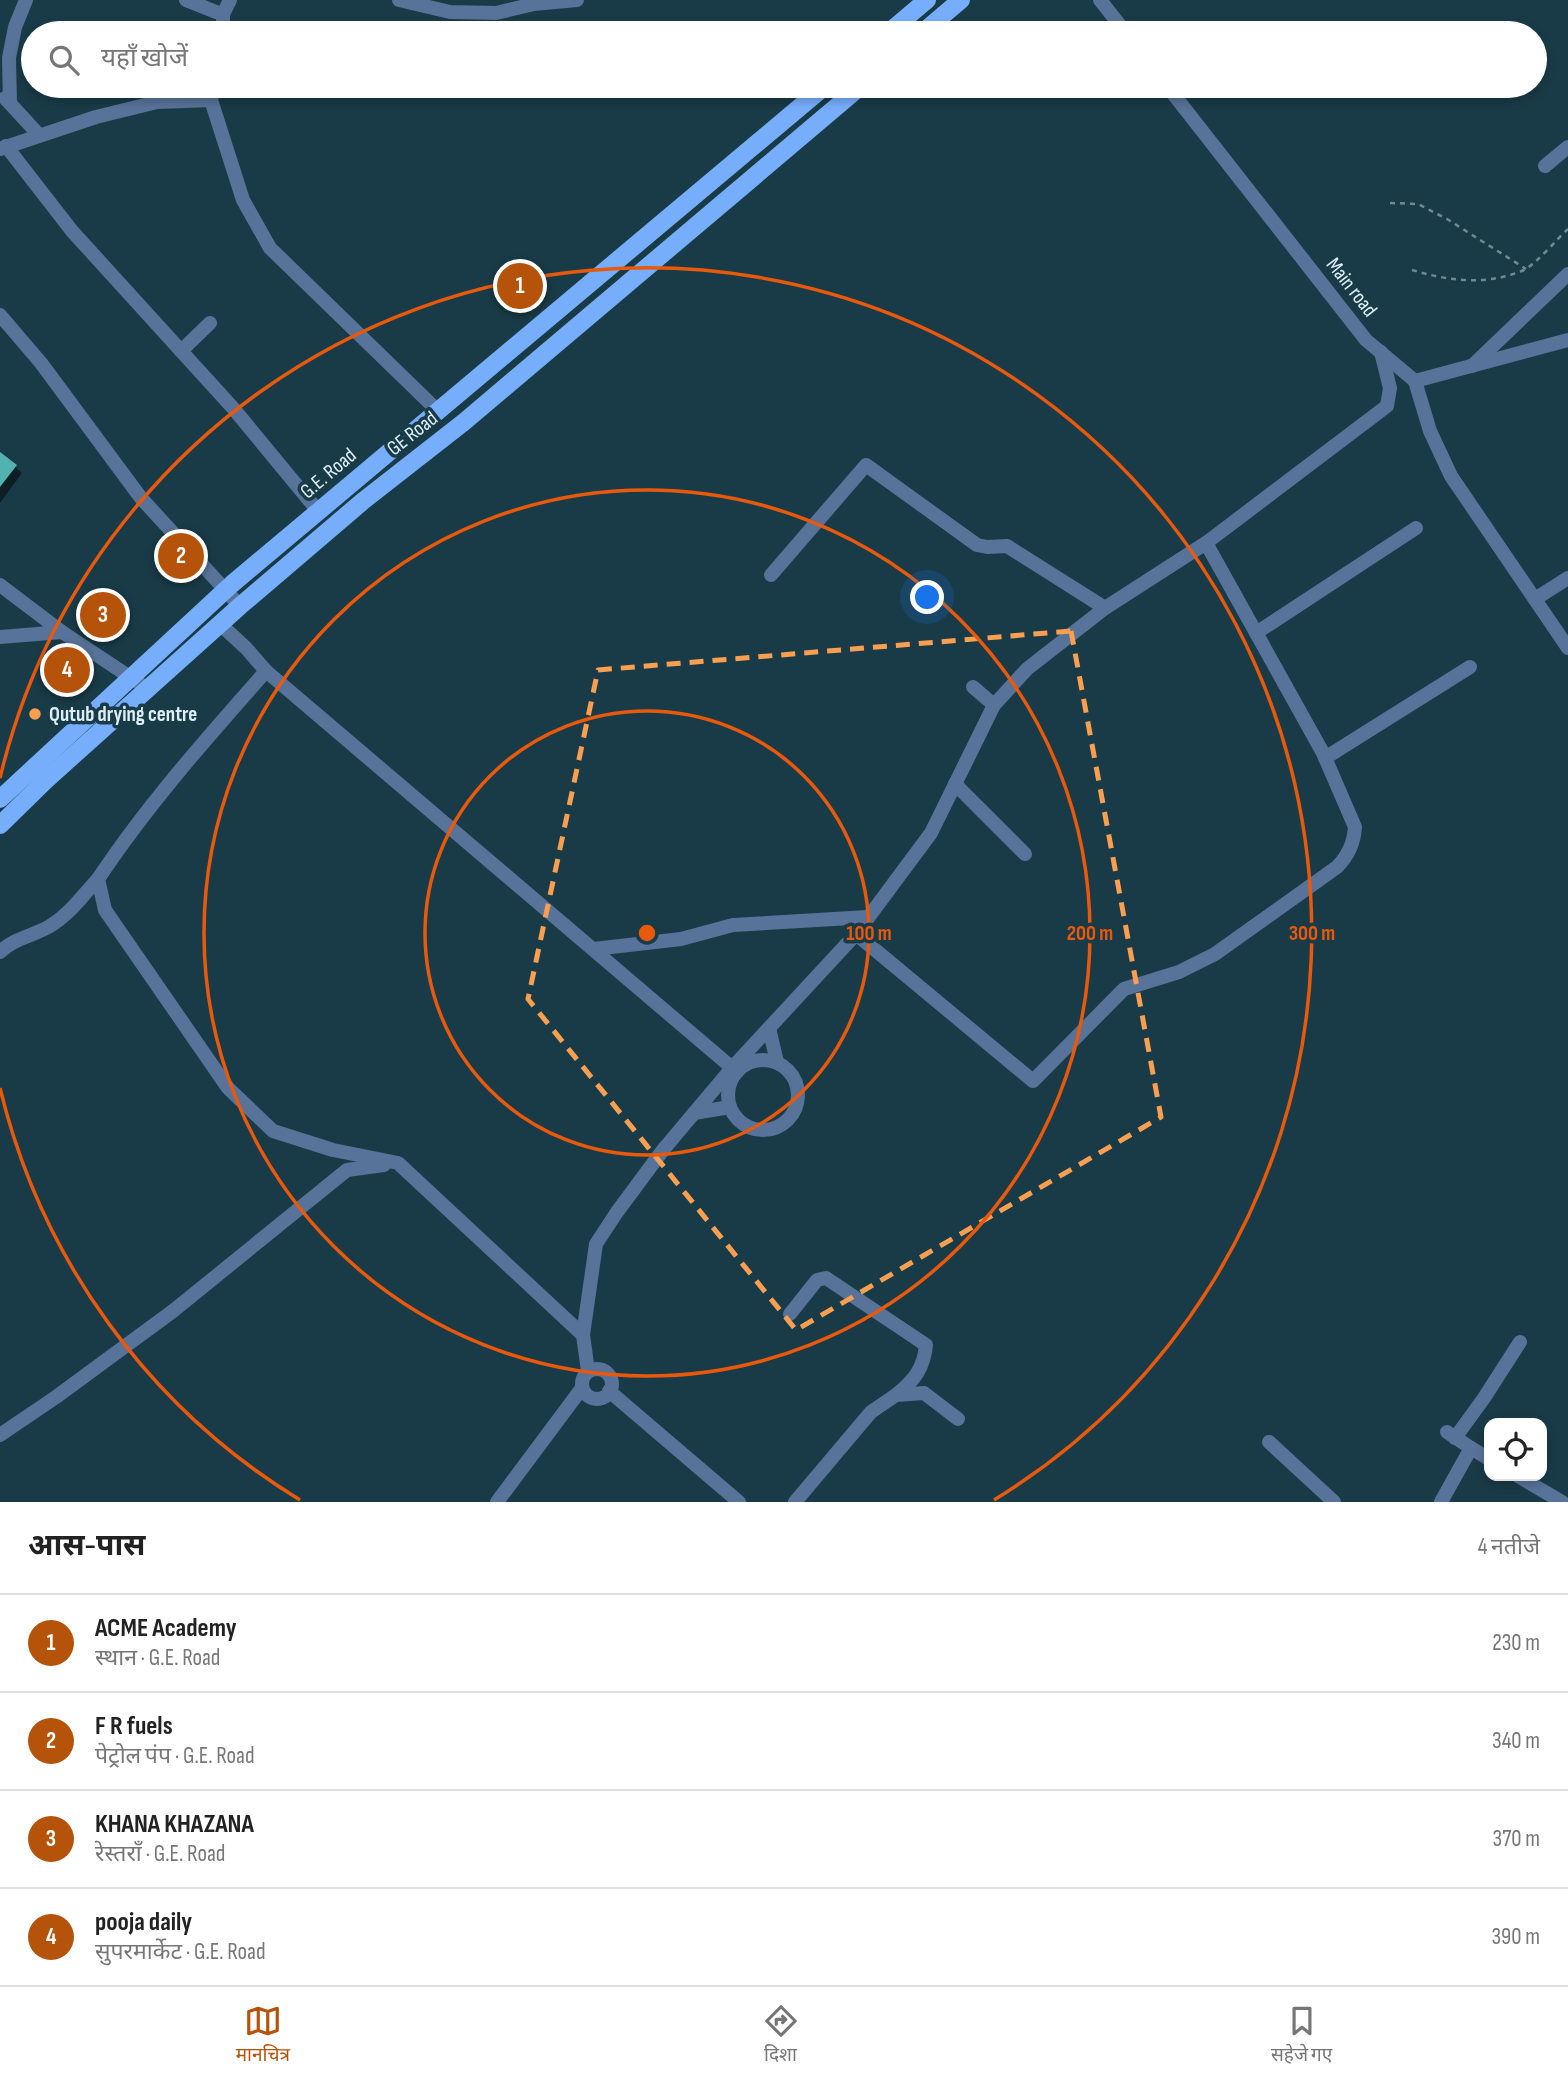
<!DOCTYPE html>
<html lang="hi">
<head>
<meta charset="utf-8">
<style>
	body { margin:0; font-family:"Sofia Sans Condensed","Noto Sans Devanagari",sans-serif; background:#f2f2f2; color:#222 }
	.controls { position:absolute; right:21px; bottom:21px; display:grid; overflow:hidden; border-radius:14px; box-shadow:0 4px 10px #0003 }
	.controls button { width:63px; height:63px; display:grid; place-items:center; padding:0; border:0; border-bottom:2px solid #e0e0e0; background:#fff; color:#222; font:35px sans-serif }
	.you { position:absolute; left:928px; top:598px; width:24px; height:24px; margin:-18px; border:5px solid #fff; border-radius:50%; background:#1a73e8; box-shadow:0 0 0 10px #1a73e833 }
	.badge { display:grid; place-items:center; width:46px; height:46px; border-radius:50%; background:#b45309; color:#fff; font-size:23px; font-weight:700 }
	.pin { position:absolute; translate:-50% -50%; border:4px solid #fff; box-shadow:0 2px 7px #0006 }
	.list { margin:0; padding:0; list-style:none }
	h2 { display:flex; justify-content:space-between; align-items:center; height:91px; margin:0; padding:0 28px; font-size:30px }
	h2 small { font-size:23px; font-weight:400; color:#767676 }
	.list li { display:grid; grid-template-columns:46px 1fr auto; gap:21px; align-items:center; box-sizing:border-box; height:98px; padding:0 28px; border-top:2px solid #e0e0e0 }
	.list b { display:block; font-size:26px; white-space:nowrap }
	.list p { margin:0; font-size:23px; white-space:nowrap; color:#767676 }
	.list em { font-size:23px; font-style:normal; color:#767676 }
	.icon { flex:none; width:38px; height:38px; fill:none; stroke:currentColor; stroke-width:2; stroke-linecap:round; stroke-linejoin:round }
	.map { position:relative; flex:none; width:1568px; height:1502px; overflow:hidden }
	.search { position:absolute; background:#fff; box-shadow:0 4px 10px #0003; left:21px; right:21px; top:21px; height:77px; display:flex; align-items:center; gap:18px; box-sizing:border-box; padding:0 24px; border-radius:38px; color:#767676; font-size:26px }
	.sheet { height:483px; background:#fff }
	nav { display:flex; justify-content:space-around; align-items:center; box-sizing:border-box; height:98px; border-top:2px solid #e0e0e0; background:#fff; font-size:19px; color:#767676 }
	nav a { display:grid; justify-items:center; gap:4px }
	nav .on { color:#b45309 }
	.map>svg:first-child { display:block }
	.shadow { fill:#0007 }
	.building { fill:#52b2ae }
	.lines { fill:none; stroke-linecap:round; stroke-linejoin:round }
	.path { stroke:#6f8a94; stroke-width:2.5; stroke-dasharray:5 5; stroke-linecap:butt }
	.minor { stroke:#587399; stroke-width:14 }
	.major { stroke:#77aefc; stroke-width:18 }
	.marked { fill:none; stroke:#fa9f4f; stroke-width:5; stroke-dasharray:14 9; stroke-linejoin:round }
	.ring { fill:none; stroke:#e8590c; stroke-width:3.5 }
	.poi-dot { fill:#fa9f4f; stroke:#193b47; stroke-width:2.5 }
	.labels { text-anchor:middle; stroke-width:7; stroke-linejoin:round; paint-order:stroke }
	.street-label { font-size:21px; fill:#ddeff7; stroke:#193b47 }
	.poi-label { font-size:21px; font-weight:bold; fill:#ddeff7; stroke:#193b47; text-anchor:start }
	.centre { fill:#e8590c; stroke:#193b47; stroke-width:3.5 }
	.ring-label { font-size:21px; text-anchor:middle; font-weight:bold; fill:#e8590c; stroke:#193b47; stroke-width:7; stroke-linejoin:round; paint-order:stroke }
</style>
</head>
<body>
<div class="map">
<svg width="1568" height="1502" viewBox="0 0 1568 1502">
	<rect width="100%" height="100%" fill="#193b47"/>
	<g class="shadow">
		<polygon points="524,278 538,294 526,304 508,283"/>
		<polygon points="0,454 22,473 0,503"/>
	</g>
	<g class="building">
		<polygon points="520,271 535,289 520,301 506,283"/>
		<polygon points="0,452 17,465 0,487"/>
	</g>
	<g class="lines">
		<g class="path">
			<polyline points="1390,203 1418,204 1447,219 1526,269"/>
			<path d="M1412 270C1449 281 1487 286 1524 270 1537 263 1556 240 1568 229"/>
		</g>
		<g class="minor">
			<polyline points="186,0 216,12"/>
			<polyline points="399,0 450,12 496,13 534,4 577,0"/>
			<polyline points="1100,0 1126,33"/>
			<polyline points="223,33 223,14 230,0"/>
			<polyline points="214,86 211,100 243,200 270,248 438,411"/>
			<polyline points="1167,86 1366,340 1415,381 1568,340"/>
			<polyline points="5,98 39,135"/>
			<polyline points="10,103 9,58 15,27 26,0"/>
			<polyline points="6,146 72,231 233,408 318,511"/>
			<polyline points="0,149 96,117 157,102 211,100"/>
			<polyline points="1545,166 1568,147"/>
			<polyline points="0,315 41,363 141,498 240,606"/>
			<polyline points="181,351 210,323"/>
			<polyline points="1472,366 1568,274"/>
			<polyline points="1415,381 1430,431 1451,476 1568,648"/>
			<polyline points="771,575 866,465 977,545 987,547 1007,546 1105,608"/>
			<polyline points="0,585 62,632 148,689"/>
			<polyline points="1535,599 1568,578"/>
			<polyline points="220,624 246,648 266,671 737,1072"/>
			<polyline points="1256,633 1416,528"/>
			<polyline points="0,637 62,632"/>
			<path d="M266 671C206 739 148 804 98 879L105 910 228 1088 273 1131 333 1150 398 1163 583 1335 588 1371"/>
			<polyline points="973,687 994,705"/>
			<polyline points="1325,758 1470,667"/>
			<polyline points="955,784 1025,854"/>
			<polyline points="856,934 931,833 994,705 1027,669 1105,608 1206,543 1387,406 1390,388 1381,352"/>
			<polyline points="594,949 681,939 733,925 868,917"/>
			<path d="M0 952C14 938 33 936 50 926 70 914 82 896 98 879"/>
			<polyline points="769,1028 777,1062"/>
			<circle cx="763" cy="1095" r="35"/>
			<polyline points="694,1113 730,1107"/>
			<path d="M790 1314 817 1280 826 1278 926 1345C924 1368 914 1381 896 1395"/>
			<path d="M583 1335 596 1244 617 1212 663 1150 732 1068 856 934 1033 1081 1124 989 1179 972 1215 954 1337 867C1348 856 1354 843 1355 827L1323 753 1206 543"/>
			<circle cx="597" cy="1384" r="15"/>
			<polyline points="609,1391 739,1502"/>
			<polyline points="0,1435 56,1397 173,1311 347,1170 384,1165"/>
			<polyline points="1455,1438 1484,1398 1520,1342"/>
			<polyline points="1269,1442 1334,1502"/>
			<polyline points="1471,1448 1489,1459"/>
			<polyline points="1518,1476 1562,1502"/>
			<polyline points="497,1502 582,1388"/>
			<polyline points="795,1502 871,1412 896,1395 924,1393 958,1419"/>
			<polyline points="1441,1502 1471,1448 1447,1432"/>
		</g>
		<g class="major">
			<polyline points="888,33 927,0"/>
			<polyline points="922,33 961,0"/>
			<polyline points="0,799 232,584 825,86"/>
			<polyline points="0,825 46,780 240,606 363,501 464,422 861,86"/>
		</g>
	</g>
	<path class="marked" d="M1071 631 1161 1117 796 1330 528 999 598 670Z"/>
	<g class="ring">
		<circle cx="647" cy="933" r="222"/>
		<circle cx="647" cy="933" r="443"/>
		<path d="M300 1500A665 665 0 0 1 0 1088M0 778A665 665 0 1 1 994 1500"/>
	</g>
	<circle class="poi-dot" cx="35" cy="714" r="7"/>
	<g class="labels">
		<g class="street-label">
			<text transform="translate(1352 287) rotate(52)" y="7">Main road</text>
			<text transform="translate(412 433) rotate(-38)" y="7">GE Road</text>
			<text transform="translate(328 473) rotate(-40)" y="7">G.E. Road</text>
		</g>
		<g class="poi-label">
			<text x="49" y="721">Qutub drying centre</text>
		</g>
	</g>
	<circle cx="647" cy="933" r="10" class="centre"/>
	<g class="ring-label">
		<text x="869" y="940">100 m</text>
		<text x="1090" y="940">200 m</text>
		<text x="1312" y="940">300 m</text>
	</g>
</svg>
<div class="controls">
<button><svg class="icon" aria-label="locate" viewBox="0 0 24 24"><circle cx="12" cy="12" r="6"/><path d="M12 2v4M12 18v4M2 12h4M18 12h4"/></svg></button>
</div>
<div class="you"></div>
<div class="pin badge" style="left:520px;top:286px">1</div>
<div class="pin badge" style="left:181px;top:556px">2</div>
<div class="pin badge" style="left:103px;top:615px">3</div>
<div class="pin badge" style="left:67px;top:670px">4</div>
<div class="search"><svg class="icon" aria-label="search" viewBox="0 0 24 24"><circle cx="10" cy="10" r="6"/><path d="M15 15l6 6"/></svg>यहाँ खोजें</div>
</div>
<section class="sheet">
<h2>आस-पास<small>4 नतीजे</small></h2>
<ul class="list">
<li><span class="badge">1</span><div><b>ACME Academy</b><p>स्थान · G.E. Road</p></div><em>230 m</em></li>
<li><span class="badge">2</span><div><b>F R fuels</b><p>पेट्रोल पंप · G.E. Road</p></div><em>340 m</em></li>
<li><span class="badge">3</span><div><b>KHANA KHAZANA</b><p>रेस्तराँ · G.E. Road</p></div><em>370 m</em></li>
<li><span class="badge">4</span><div><b>pooja daily</b><p>सुपरमार्केट · G.E. Road</p></div><em>390 m</em></li>
</ul>
</section>
<nav>
<a class="on"><svg class="icon" aria-label="map" viewBox="0 0 24 24"><path d="M3 6l6-2 6 2 6-2v14l-6 2-6-2-6 2zM9 4v14M15 6v14"/></svg>मानचित्र</a>
<a><svg class="icon" aria-label="directions" viewBox="0 0 24 24"><path d="M12 3l9 9-9 9-9-9zM9 14v-3h6M13 9l2 2-2 2"/></svg>दिशा</a>
<a><svg class="icon" aria-label="saved" viewBox="0 0 24 24"><path d="M7 4h10v16l-5-4-5 4z"/></svg>सहेजे गए</a>
</nav>
</body>
</html>
